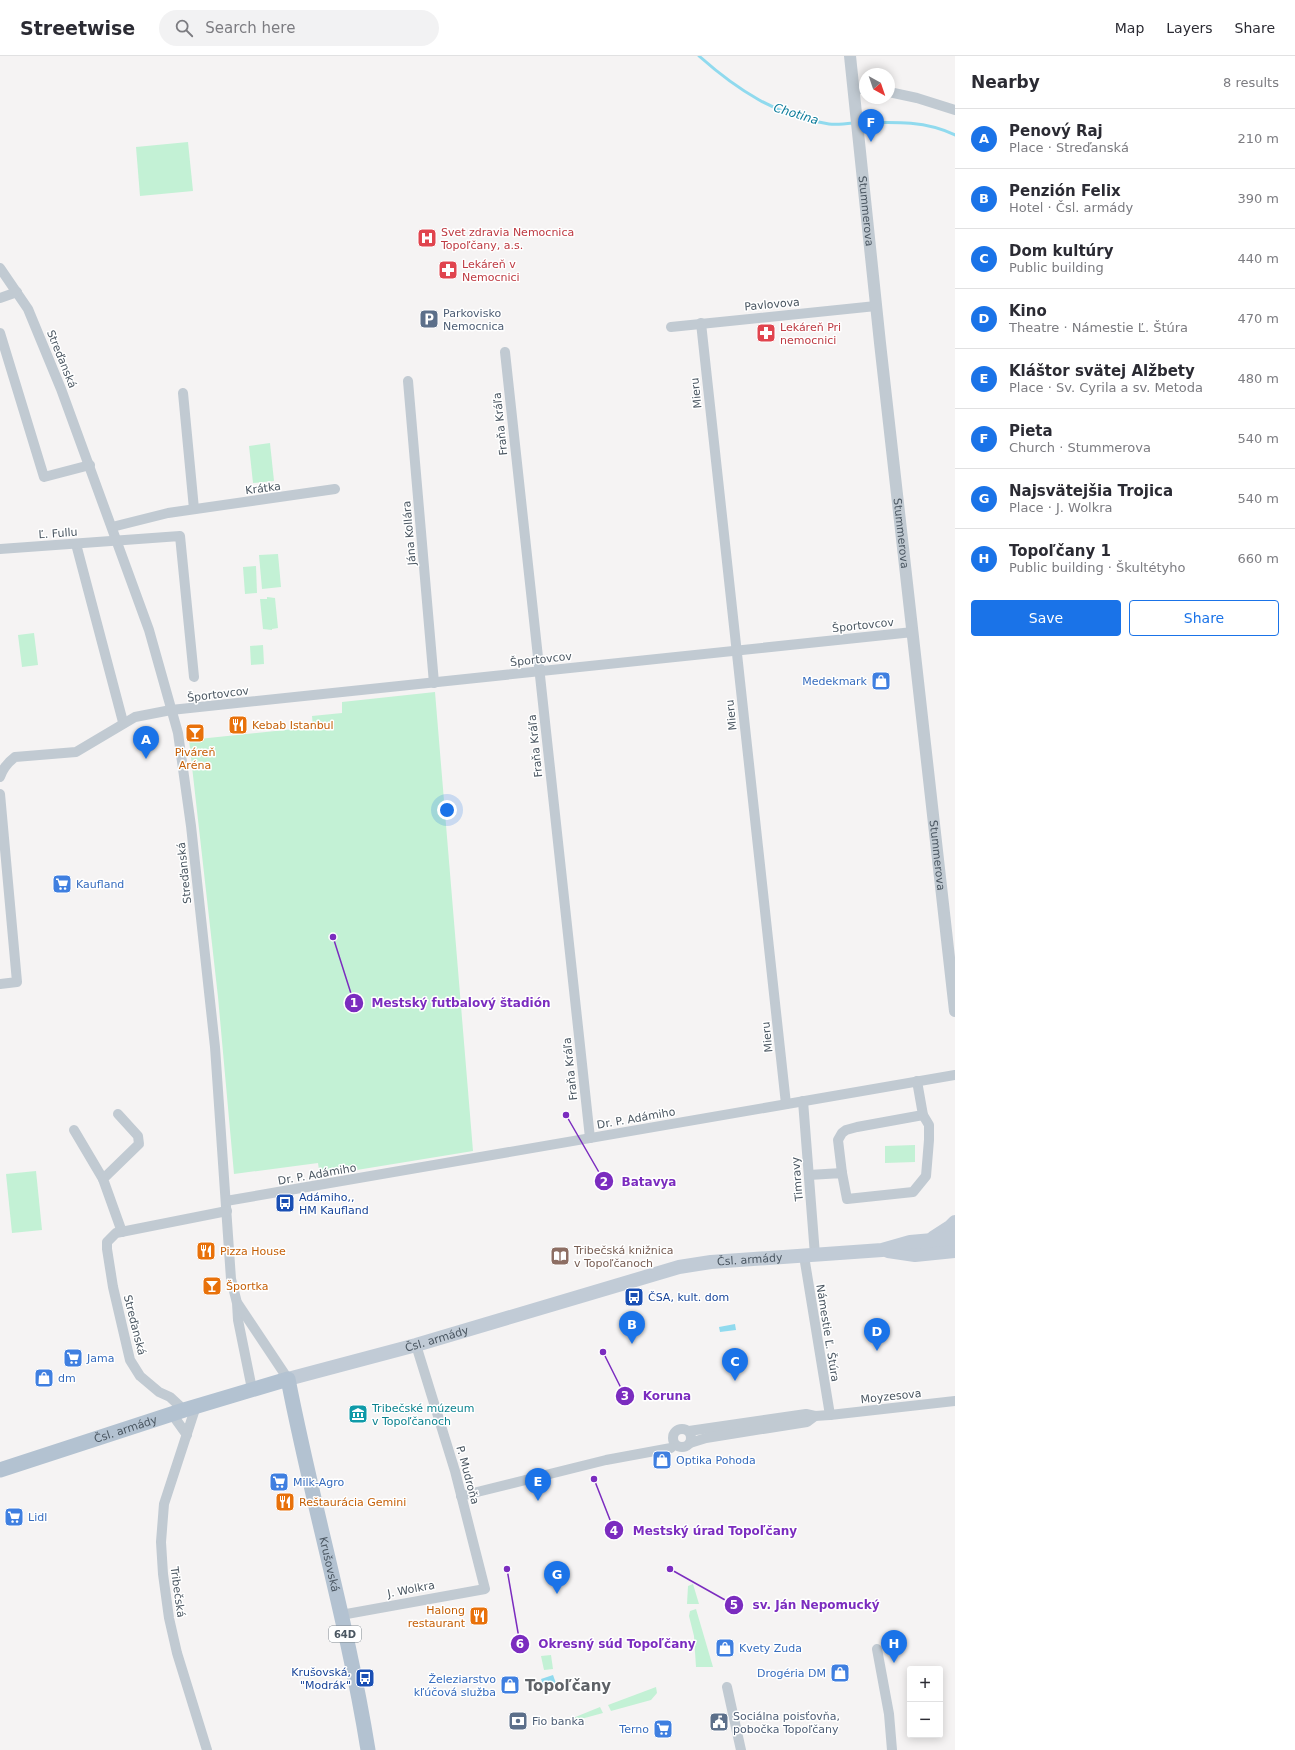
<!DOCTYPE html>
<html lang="en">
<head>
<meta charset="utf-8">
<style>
	body { margin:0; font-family:"DejaVu Sans",sans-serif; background:#f2f2f3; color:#2b2b33 }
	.controls { position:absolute; right:12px; bottom:12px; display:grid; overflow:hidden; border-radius:4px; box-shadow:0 2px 10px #0003 }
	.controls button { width:36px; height:36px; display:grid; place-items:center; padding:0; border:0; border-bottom:1px solid #e1e1e2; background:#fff; color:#2b2b33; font:20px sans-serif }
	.compass { position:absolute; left:859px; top:12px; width:36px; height:36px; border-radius:50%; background:#fff; box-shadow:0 2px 10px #0003; rotate:140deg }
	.you { position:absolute; left:447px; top:754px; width:14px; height:14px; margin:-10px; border:3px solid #fff; border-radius:50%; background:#1a73e8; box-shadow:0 0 0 6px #1a73e833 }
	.badge { display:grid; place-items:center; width:26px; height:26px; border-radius:50%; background:#1a73e8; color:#fff; font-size:13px; font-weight:700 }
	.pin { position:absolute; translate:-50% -33px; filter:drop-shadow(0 1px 2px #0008) }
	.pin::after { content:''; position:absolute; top:21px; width:14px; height:12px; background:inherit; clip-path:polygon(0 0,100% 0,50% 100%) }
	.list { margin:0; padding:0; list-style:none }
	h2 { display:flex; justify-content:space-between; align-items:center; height:52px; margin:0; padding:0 16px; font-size:17px }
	h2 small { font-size:13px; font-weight:400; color:#7c7c81 }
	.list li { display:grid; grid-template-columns:26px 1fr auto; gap:12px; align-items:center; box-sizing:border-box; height:60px; padding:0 16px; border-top:1px solid #e1e1e2 }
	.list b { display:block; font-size:15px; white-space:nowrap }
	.list p { margin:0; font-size:13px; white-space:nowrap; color:#7c7c81 }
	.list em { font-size:13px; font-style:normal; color:#7c7c81 }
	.actions { display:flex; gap:8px; padding:12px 16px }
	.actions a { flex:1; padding:9px 0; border:1px solid #1a73e8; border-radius:4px; text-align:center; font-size:14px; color:#1a73e8 }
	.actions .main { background:#1a73e8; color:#fff }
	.icon { flex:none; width:22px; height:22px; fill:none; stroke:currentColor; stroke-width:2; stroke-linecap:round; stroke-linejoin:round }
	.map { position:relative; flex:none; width:955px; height:1694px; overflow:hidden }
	header { display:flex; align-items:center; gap:24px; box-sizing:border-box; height:56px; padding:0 20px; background:#fff; border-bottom:1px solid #e1e1e2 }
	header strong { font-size:19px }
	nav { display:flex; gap:22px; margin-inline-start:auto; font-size:14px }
	.search { width:280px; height:36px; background:#f2f2f3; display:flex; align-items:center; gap:10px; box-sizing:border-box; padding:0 14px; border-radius:22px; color:#7c7c81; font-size:15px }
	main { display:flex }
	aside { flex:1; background:#fff }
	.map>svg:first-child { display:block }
	.green { fill:#c3f1d5 }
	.water { fill:#90daee }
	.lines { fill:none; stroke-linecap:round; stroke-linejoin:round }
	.stream { stroke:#90daee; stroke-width:3 }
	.minor { stroke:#c1cad2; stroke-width:10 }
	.tertiary { stroke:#c1cad2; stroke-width:12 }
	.secondary { stroke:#c1cbd6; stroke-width:14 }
	.primary { stroke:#b3c2d1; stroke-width:15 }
	.labels { text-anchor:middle; stroke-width:3; stroke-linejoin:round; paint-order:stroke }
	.shield { fill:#fff; stroke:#808990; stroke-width:1 }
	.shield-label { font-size:10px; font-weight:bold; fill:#4a5661 }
	.street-label { font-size:11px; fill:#4a5661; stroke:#fff }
	.health-label { font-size:11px; fill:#be3a42; stroke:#fff; text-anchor:start }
	.service-label { font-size:11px; fill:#4e5e75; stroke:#fff; text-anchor:start }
	.shop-label { font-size:11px; fill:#366cbe; stroke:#fff; text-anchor:start }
	.food-label { font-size:11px; fill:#c56008; stroke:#fff; text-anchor:start }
	.transit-label { font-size:11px; fill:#164399; stroke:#fff; text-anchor:start }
	.education-label { font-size:11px; fill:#785e54; stroke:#fff; text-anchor:start }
	.culture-label { font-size:11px; fill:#0d838f; stroke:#fff; text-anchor:start }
	.water-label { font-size:12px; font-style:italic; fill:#0c7c9b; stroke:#fff }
	.district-label { font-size:15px; font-weight:bold; fill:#5f6368; stroke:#fff }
	.leader { fill:none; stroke:#7b2cbf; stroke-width:1.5 }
	.callout-dot { fill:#7b2cbf; stroke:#fff; stroke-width:1.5 }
	.mark-label { font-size:12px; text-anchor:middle; font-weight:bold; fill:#fff }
	.callout-label { font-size:12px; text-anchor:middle; font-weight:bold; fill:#7b2cbf; stroke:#fff; stroke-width:3; stroke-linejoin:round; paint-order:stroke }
</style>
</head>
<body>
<header>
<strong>Streetwise</strong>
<div class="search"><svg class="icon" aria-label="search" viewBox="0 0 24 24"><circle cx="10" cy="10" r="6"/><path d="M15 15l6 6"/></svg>Search here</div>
<nav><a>Map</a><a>Layers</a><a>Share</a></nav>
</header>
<main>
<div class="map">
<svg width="955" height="1694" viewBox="0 0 955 1694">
	<rect width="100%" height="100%" fill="#f5f3f3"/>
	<g class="green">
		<polygon points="188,86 193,135 140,140 136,91"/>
		<polygon points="270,387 274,425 253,427 249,390"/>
		<polygon points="278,498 281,531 262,533 259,499"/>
		<polygon points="256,510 257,537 245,538 243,511"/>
		<polygon points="267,541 275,542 278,572 272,573 272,574 263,573 260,543 267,543"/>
		<polygon points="34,577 38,609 22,611 18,579"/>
		<polygon points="263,589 264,608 251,609 250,590"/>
		<polygon points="435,636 473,1095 320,1120 318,1107 234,1118 218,941 189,684 313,671 312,660 342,657 342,646"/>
		<polygon points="915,1089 915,1106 885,1107 885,1090"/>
		<polygon points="36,1115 42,1174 12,1177 6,1118"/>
		<polygon points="693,1528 699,1548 687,1548 688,1530"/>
		<polygon points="696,1553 713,1611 696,1611 694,1580 689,1560 690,1555"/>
		<polygon points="551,1599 553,1613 544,1614 541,1600"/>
		<polygon points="656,1631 657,1637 651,1644 611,1655 608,1649"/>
		<polygon points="600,1651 603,1657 570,1666 568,1664"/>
	</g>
	<g class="water">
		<polygon points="735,1268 736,1274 720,1276 719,1271"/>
		<polygon points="553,1619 557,1630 545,1634 541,1623"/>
	</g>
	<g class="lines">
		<g class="stream">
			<path d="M699 0C736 33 778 61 829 68 837 69 845 68 853 67"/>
			<path d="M859 67C892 66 925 64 955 79"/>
		</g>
		<g class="minor">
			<polyline points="854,33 865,33"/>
			<polyline points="889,36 917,42 955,54"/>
			<polyline points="0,212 28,253 61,333 149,574 178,677 191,770 215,991 231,1223 237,1247 238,1264 252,1333"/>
			<polyline points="0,242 17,236"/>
			<polyline points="701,267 786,1048"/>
			<polyline points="671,271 876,250"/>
			<polyline points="0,277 44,421 90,409"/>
			<polyline points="505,296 590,1082"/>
			<polyline points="408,325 434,627"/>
			<polyline points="183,337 194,453"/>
			<polyline points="112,471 168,457 335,433"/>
			<polyline points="76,488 123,666"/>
			<polyline points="0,493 180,480 194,621"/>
			<path d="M0 721C3 712 7 707 15 701L76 696 135 661 171 654 913 576"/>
			<polyline points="0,738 17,926 0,928"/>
			<polyline points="803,1045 815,1199"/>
			<polyline points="118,1058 138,1080 139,1088 103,1123 122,1176"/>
			<polyline points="74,1074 103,1123"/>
			<polyline points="842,1117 838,1084 842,1077 846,1074 857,1071 923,1059"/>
			<polyline points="809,1119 842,1117 847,1143 913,1136 926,1120 929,1084 929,1069 923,1059 917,1025"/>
			<polyline points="226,1145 955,1019"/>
			<polyline points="804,1200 830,1359"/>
			<polyline points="238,1248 288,1323"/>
			<polyline points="196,1350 164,1448 161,1486 163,1518 169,1562 177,1597 207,1694"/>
			<polyline points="184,1354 170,1341 159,1336 140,1320 130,1304 113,1231 107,1193 107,1186 116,1177 227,1155"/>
			<polyline points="172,1358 187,1379"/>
			<circle cx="682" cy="1382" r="9"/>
			<polyline points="689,1375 806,1358 815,1360 830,1359 955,1345"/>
			<polyline points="690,1387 706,1382 807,1366 815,1360"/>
			<polyline points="461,1440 606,1404 671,1392"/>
			<polyline points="341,1559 485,1533 455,1415 416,1289"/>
			<polyline points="877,1593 889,1658 892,1694"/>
			<polyline points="727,1631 741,1694"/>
		</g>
		<path class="tertiary" id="s1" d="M850 0 880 287 955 955"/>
		<g class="secondary">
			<polyline points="933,1182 950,1171 955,1166"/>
			<polyline points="888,1195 915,1199 955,1195"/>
			<path id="s2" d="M288 1323 416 1289 679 1211 711 1206 882 1194 910 1186 955 1182"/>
		</g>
		<path class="primary" id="s3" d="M0 1414 184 1354 288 1323C312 1447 348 1569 368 1694"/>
	</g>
	<defs>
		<g id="hospital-square" transform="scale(1)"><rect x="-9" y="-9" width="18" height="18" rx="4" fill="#e0444e" stroke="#fff"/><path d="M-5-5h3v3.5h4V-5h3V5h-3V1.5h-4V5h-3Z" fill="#fff"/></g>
		<g id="pharmacy-square" transform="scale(1)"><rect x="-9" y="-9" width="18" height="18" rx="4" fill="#e0444e" stroke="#fff"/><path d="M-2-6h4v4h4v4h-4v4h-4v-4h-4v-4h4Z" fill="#fff"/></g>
		<g id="parking-square" transform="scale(1)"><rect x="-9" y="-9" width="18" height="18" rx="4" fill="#5c6f8a" stroke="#fff"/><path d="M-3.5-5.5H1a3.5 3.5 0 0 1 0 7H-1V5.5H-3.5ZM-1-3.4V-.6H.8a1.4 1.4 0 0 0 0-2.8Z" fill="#fff"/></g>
		<g id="shop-square" transform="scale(1)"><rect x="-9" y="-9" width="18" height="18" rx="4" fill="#3f7fe0" stroke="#fff"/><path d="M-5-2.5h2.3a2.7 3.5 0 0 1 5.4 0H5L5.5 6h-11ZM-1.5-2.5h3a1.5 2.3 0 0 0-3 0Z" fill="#fff"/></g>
		<g id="restaurant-square" transform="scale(1)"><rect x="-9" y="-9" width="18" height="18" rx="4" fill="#e8710a" stroke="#fff"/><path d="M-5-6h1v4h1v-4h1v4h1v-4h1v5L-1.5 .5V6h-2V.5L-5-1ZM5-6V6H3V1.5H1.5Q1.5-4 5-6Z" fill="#fff"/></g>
		<g id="bar-square" transform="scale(1)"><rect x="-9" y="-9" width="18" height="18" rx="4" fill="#e8710a" stroke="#fff"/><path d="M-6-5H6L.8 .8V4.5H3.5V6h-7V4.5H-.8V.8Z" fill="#fff"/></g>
		<g id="supermarket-square" transform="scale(1)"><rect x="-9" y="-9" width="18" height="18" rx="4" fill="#3f7fe0" stroke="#fff"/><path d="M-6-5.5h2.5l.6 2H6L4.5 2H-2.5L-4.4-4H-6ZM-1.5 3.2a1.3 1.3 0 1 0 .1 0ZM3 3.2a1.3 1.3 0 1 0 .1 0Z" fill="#fff"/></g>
		<g id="bus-square" transform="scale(1)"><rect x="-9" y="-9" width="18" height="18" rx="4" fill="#1a4fb4" stroke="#fff"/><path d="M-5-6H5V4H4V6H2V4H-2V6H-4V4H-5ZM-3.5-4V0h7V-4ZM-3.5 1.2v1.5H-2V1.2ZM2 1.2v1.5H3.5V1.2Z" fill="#fff"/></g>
		<g id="library-square" transform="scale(1)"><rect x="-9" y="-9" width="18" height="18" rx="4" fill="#8d6e63" stroke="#fff"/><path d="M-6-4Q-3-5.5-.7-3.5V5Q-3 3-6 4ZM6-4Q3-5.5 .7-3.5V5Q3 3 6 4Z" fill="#fff"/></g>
		<g id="museum-square" transform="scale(1)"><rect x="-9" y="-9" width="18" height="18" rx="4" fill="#0f9aa8" stroke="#fff"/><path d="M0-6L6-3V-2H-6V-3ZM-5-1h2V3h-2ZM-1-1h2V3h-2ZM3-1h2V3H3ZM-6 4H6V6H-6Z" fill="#fff"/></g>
		<g id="bank-square" transform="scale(1)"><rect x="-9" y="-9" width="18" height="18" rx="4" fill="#5c6f8a" stroke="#fff"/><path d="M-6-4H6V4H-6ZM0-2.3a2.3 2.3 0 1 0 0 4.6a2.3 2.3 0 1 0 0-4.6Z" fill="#fff"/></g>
		<g id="civic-square" transform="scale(1)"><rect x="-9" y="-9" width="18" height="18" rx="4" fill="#5c6f8a" stroke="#fff"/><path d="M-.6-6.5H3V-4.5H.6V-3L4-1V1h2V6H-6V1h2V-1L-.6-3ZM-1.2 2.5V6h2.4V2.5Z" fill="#fff"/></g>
	</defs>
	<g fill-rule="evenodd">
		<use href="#hospital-square" x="427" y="182"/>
		<use href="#pharmacy-square" x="448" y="214"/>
		<use href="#parking-square" x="429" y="263"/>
		<use href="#pharmacy-square" x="766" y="277"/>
		<use href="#shop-square" x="881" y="625"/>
		<use href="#restaurant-square" x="238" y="669"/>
		<use href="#bar-square" x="195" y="677"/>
		<use href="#supermarket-square" x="62" y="828"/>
		<use href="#bus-square" x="285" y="1147"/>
		<use href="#restaurant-square" x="206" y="1195"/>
		<use href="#library-square" x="560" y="1200"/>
		<use href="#bar-square" x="212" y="1230"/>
		<use href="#bus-square" x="634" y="1241"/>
		<use href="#supermarket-square" x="73" y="1302"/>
		<use href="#shop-square" x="44" y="1322"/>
		<use href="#museum-square" x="358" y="1358"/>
		<use href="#shop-square" x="662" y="1404"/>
		<use href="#supermarket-square" x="279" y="1426"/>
		<use href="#restaurant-square" x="285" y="1446"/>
		<use href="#supermarket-square" x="14" y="1461"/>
		<use href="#restaurant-square" x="479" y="1560"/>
		<use href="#shop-square" x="725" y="1592"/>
		<use href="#shop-square" x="840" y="1617"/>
		<use href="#bus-square" x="365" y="1622"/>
		<use href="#shop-square" x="510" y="1629"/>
		<use href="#bank-square" x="518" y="1665"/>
		<use href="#civic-square" x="719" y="1666"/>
		<use href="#supermarket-square" x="663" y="1673"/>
	</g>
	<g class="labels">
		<rect class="shield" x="329" y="1570" width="32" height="16" rx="3"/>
		<g class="shield-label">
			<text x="345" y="1582">64D</text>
		</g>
		<g class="street-label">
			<text dy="4" stroke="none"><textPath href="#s1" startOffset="156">Stummerova</textPath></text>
			<text transform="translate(772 248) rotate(-5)" y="4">Pavlovova</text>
			<text transform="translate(62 303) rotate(68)" y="4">Streďanská</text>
			<text transform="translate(696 337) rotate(-96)" y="4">Mieru</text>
			<text transform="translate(500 368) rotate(-96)" y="4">Fraňa Kráľa</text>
			<text transform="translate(263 432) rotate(-7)" y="4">Krátka</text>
			<text transform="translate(58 477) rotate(-4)" y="4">Ľ. Fullu</text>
			<text transform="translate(409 477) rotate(-95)" y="4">Jána Kollára</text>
			<text dy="4" stroke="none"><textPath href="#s1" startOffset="480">Stummerova</textPath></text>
			<text transform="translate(863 569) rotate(-6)" y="4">Športovcov</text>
			<text transform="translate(541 603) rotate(-6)" y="4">Športovcov</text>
			<text transform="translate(218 638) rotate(-7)" y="4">Športovcov</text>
			<text transform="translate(731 659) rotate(-96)" y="4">Mieru</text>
			<text transform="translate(535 690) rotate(-96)" y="4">Fraňa Kráľa</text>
			<text dy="4" stroke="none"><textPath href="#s1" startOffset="804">Stummerova</textPath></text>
			<text transform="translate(184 817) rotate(-96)" y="4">Streďanská</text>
			<text transform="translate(767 981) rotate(-96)" y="4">Mieru</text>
			<text transform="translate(570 1013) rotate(-96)" y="4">Fraňa Kráľa</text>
			<text transform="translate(636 1062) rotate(-10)" y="4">Dr. P. Adámiho</text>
			<text transform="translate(317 1118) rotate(-10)" y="4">Dr. P. Adámiho</text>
			<text transform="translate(797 1123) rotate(-95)" y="4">Timravy</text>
			<text dy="4" stroke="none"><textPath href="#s2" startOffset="478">Čsl. armády</textPath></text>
			<text transform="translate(135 1269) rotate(76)" y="4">Streďanská</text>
			<text transform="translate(828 1277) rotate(81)" y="4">Námestie Ľ. Štúra</text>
			<text dy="4" stroke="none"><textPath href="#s2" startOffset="154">Čsl. armády</textPath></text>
			<text transform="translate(891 1340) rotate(-6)" y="4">Moyzesova</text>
			<text dy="4" stroke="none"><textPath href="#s3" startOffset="132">Čsl. armády</textPath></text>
			<text transform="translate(468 1419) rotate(75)" y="4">P. Mudroňa</text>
			<text dy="4" stroke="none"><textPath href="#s3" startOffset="492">Krušovská</textPath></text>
			<text transform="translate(411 1533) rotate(-11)" y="4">J. Wolkra</text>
			<text transform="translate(178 1536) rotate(82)" y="4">Tribečská</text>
		</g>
		<g class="health-label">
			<text x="441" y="180">Svet zdravia Nemocnica<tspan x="441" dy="13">Topoľčany, a.s.</tspan></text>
			<text x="462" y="212">Lekáreň v<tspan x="462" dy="13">Nemocnici</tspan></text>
			<text x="780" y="275">Lekáreň Pri<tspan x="780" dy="13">nemocnici</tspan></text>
		</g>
		<g class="service-label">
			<text x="443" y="261">Parkovisko<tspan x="443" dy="13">Nemocnica</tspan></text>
			<text x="733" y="1664">Sociálna poisťovňa,<tspan x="733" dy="13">pobočka Topoľčany</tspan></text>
			<text x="532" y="1669">Fio banka</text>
		</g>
		<g class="shop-label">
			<text x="867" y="629" text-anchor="end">Medekmark</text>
			<text x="76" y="832">Kaufland</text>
			<text x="87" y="1306">Jama</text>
			<text x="58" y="1326">dm</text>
			<text x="676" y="1408">Optika Pohoda</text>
			<text x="293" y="1430">Milk-Agro</text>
			<text x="28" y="1465">Lidl</text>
			<text x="739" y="1596">Kvety Zuda</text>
			<text x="826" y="1621" text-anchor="end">Drogéria DM</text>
			<text x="496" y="1627" text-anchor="end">Železiarstvo<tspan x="496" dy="13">kľúčová služba</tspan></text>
			<text x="649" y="1677" text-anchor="end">Terno</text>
		</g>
		<g class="food-label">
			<text x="252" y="673">Kebab Istanbul</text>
			<text x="195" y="700" text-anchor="middle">Piváreň<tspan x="195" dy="13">Aréna</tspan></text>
			<text x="220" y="1199">Pizza House</text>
			<text x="226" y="1234">Športka</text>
			<text x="299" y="1450">Reštaurácia Gemini</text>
			<text x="465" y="1558" text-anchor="end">Halong<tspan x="465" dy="13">restaurant</tspan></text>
		</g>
		<g class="transit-label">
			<text x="299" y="1145">Adámiho,,<tspan x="299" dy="13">HM Kaufland</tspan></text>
			<text x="648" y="1245">ČSA, kult. dom</text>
			<text x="351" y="1620" text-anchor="end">Krušovská,<tspan x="351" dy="13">"Modrák"</tspan></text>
		</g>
		<g class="education-label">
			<text x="574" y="1198">Tribečská knižnica<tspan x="574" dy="13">v Topoľčanoch</tspan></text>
		</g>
		<g class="culture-label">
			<text x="372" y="1356">Tribečské múzeum<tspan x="372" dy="13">v Topoľčanoch</tspan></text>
		</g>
		<g class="water-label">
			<text transform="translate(796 58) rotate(17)" y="4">Chotina</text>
		</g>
		<g class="district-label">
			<text x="568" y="1635">Topoľčany</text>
		</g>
	</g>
	<path class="leader" d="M333 881L354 947M566 1059L604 1125M603 1296L625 1340M594 1423L614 1474M670 1513L734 1549M507 1513L520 1588"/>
	<g class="callout-dot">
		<circle cx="333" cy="881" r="4"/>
		<circle cx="566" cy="1059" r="4"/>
		<circle cx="603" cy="1296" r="4"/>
		<circle cx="594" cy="1423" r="4"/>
		<circle cx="670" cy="1513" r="4"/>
		<circle cx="507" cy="1513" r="4"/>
		<circle cx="354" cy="947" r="10"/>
		<circle cx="604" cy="1125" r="10"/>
		<circle cx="625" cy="1340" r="10"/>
		<circle cx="614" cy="1474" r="10"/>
		<circle cx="734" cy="1549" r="10"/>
		<circle cx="520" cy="1588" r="10"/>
	</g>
	<g class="mark-label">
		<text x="354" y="951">1</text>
		<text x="604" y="1130">2</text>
		<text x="625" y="1344">3</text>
		<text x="614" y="1479">4</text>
		<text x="734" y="1553">5</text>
		<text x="520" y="1592">6</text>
	</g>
	<g class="callout-label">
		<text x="461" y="951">Mestský futbalový štadión</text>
		<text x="649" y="1130">Batavya</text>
		<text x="667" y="1344">Koruna</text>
		<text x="715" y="1479">Mestský úrad Topoľčany</text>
		<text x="816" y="1553">sv. Ján Nepomucký</text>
		<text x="617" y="1592">Okresný súd Topoľčany</text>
	</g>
</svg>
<div class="controls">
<button>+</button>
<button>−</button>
</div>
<svg class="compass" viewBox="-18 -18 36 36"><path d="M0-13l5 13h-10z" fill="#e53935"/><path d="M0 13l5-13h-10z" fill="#7c7c81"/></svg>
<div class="you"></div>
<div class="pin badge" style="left:146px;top:703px">A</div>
<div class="pin badge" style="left:632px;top:1288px">B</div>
<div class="pin badge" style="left:735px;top:1325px">C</div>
<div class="pin badge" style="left:877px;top:1295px">D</div>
<div class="pin badge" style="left:538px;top:1445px">E</div>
<div class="pin badge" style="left:871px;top:86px">F</div>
<div class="pin badge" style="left:557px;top:1538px">G</div>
<div class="pin badge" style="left:894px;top:1607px">H</div>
</div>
<aside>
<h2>Nearby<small>8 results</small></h2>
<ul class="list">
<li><span class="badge">A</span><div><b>Penový Raj</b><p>Place · Streďanská</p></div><em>210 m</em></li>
<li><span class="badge">B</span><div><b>Penzión Felix</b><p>Hotel · Čsl. armády</p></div><em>390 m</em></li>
<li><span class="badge">C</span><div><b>Dom kultúry</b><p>Public building</p></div><em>440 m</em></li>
<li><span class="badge">D</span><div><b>Kino</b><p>Theatre · Námestie Ľ. Štúra</p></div><em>470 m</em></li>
<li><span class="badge">E</span><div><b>Kláštor svätej Alžbety</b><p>Place · Sv. Cyrila a sv. Metoda</p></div><em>480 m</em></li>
<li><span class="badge">F</span><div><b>Pieta</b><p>Church · Stummerova</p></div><em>540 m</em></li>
<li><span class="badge">G</span><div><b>Najsvätejšia Trojica</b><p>Place · J. Wolkra</p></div><em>540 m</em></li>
<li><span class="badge">H</span><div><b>Topoľčany 1</b><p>Public building · Škultétyho</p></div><em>660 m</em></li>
</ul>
<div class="actions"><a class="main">Save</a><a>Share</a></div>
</aside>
</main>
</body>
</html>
